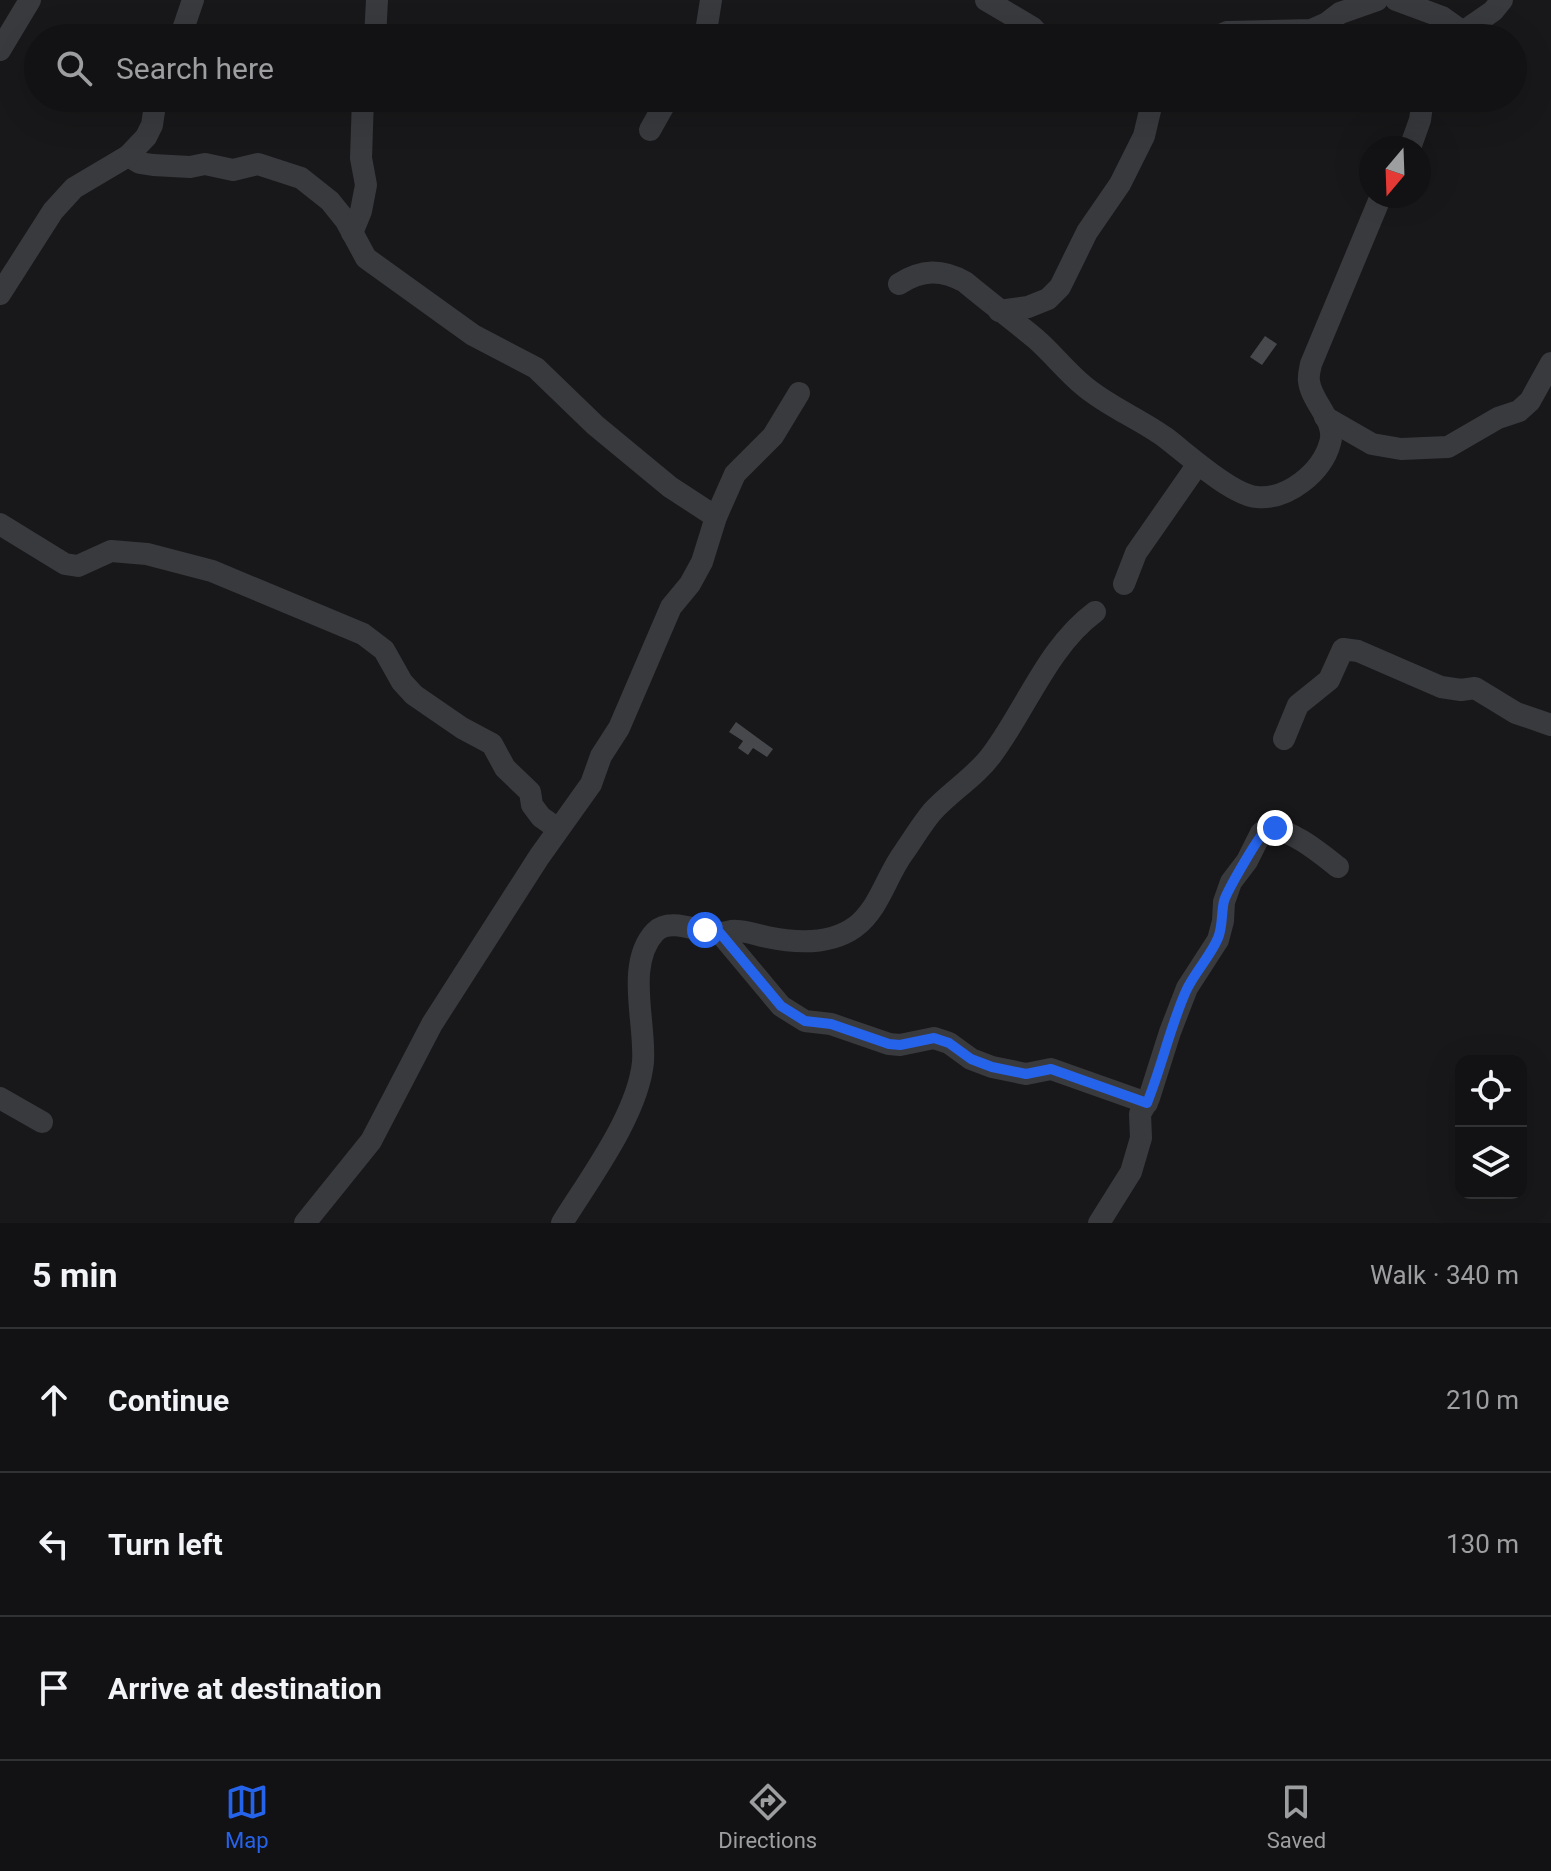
<!DOCTYPE html>
<html lang="en">
<head>
<meta charset="utf-8">
<style>
	body { margin:0; font-family:Roboto,sans-serif; background:#1b1b1d; color:#f1f3f6 }
	.controls { position:absolute; right:24px; bottom:24px; display:grid; overflow:hidden; border-radius:16px; box-shadow:0 8px 32px #0002 }
	.controls button { width:72px; height:72px; display:grid; place-items:center; padding:0; border:0; border-bottom:2px solid #313234; background:#121214; color:#f1f3f6; font:40px sans-serif }
	.compass { position:absolute; left:1359px; top:136px; width:72px; height:72px; border-radius:50%; background:#121214; box-shadow:0 8px 32px #0002; rotate:199deg }
	.stop { position:absolute; width:24px; height:24px; margin:-18px; border:6px solid #2563eb; border-radius:50%; background:#fff }
	.stop.end { background:#2563eb; border-color:#fff; box-shadow:0 2px 8px #0008 }
	.list { margin:0; padding:0; list-style:none }
	h2 { display:flex; justify-content:space-between; align-items:center; height:104px; margin:0; padding:0 32px; font-size:34px }
	h2 small { font-size:26px; font-weight:400; color:#9c9ea0 }
	.list li { display:grid; grid-template-columns:52px 1fr auto; gap:24px; align-items:center; box-sizing:border-box; height:144px; padding:0 32px; border-top:2px solid #313234 }
	.list b { display:block; font-size:30px; white-space:nowrap }
	.list em { font-size:26px; font-style:normal; color:#9c9ea0 }
	.icon { flex:none; width:44px; height:44px; fill:none; stroke:currentColor; stroke-width:2; stroke-linecap:round; stroke-linejoin:round }
	.map { position:relative; flex:none; width:1551px; height:1223px; overflow:hidden }
	.search { position:absolute; background:#121214; box-shadow:0 8px 32px #0002; left:24px; right:24px; top:24px; height:88px; display:flex; align-items:center; gap:20px; box-sizing:border-box; padding:0 28px; border-radius:44px; color:#9c9ea0; font-size:30px }
	.sheet { height:536px; background:#121214 }
	nav { display:flex; justify-content:space-around; align-items:center; box-sizing:border-box; height:112px; border-top:2px solid #313234; background:#121214; font-size:22px; color:#9c9ea0 }
	nav a { display:grid; justify-items:center; gap:4px }
	nav .on { color:#2563eb }
	.map>svg:first-child { display:block }
	.building { fill:#47484c }
	.lines { fill:none; stroke-linecap:round; stroke-linejoin:round }
	.minor { stroke:#393a3e; stroke-width:22 }
	.route { stroke:#2563eb; stroke-width:10 }
</style>
</head>
<body>
<div class="map">
<svg width="1551" height="1223" viewBox="0 0 1551 1223">
	<rect width="100%" height="100%" fill="#18181a"/>
	<g class="building">
		<polygon points="1265,336 1277,344 1262,365 1250,357"/>
		<polygon points="736,722 773,749 767,757 753,748 748,755 738,748 743,741 729,732"/>
	</g>
	<g class="lines">
		<g class="minor">
			<polyline points="986,0 1033,28 1042,38"/>
			<polyline points="1396,0 1442,17 1463,32"/>
			<polyline points="180,38 193,0"/>
			<polyline points="375,38 377,0"/>
			<polyline points="705,38 711,0"/>
			<polyline points="1213,38 1227,32 1311,30 1327,23 1340,13 1377,0"/>
			<polyline points="1454,38 1493,11 1502,0"/>
			<polyline points="0,50 30,0"/>
			<polyline points="650,130 668,98"/>
			<polyline points="1410,148 1420,120 1423,98"/>
			<polyline points="128,156 140,163 153,165 190,167 205,164 233,170 258,164 301,178 330,201 346,221 366,258 473,335 536,368 595,425 670,487 716,517"/>
			<polyline points="352,233 361,211 366,185 361,158 363,98"/>
			<path d="M899 284C922 269 942 269 965 282 989 302 1013 320 1036 339 1053 354 1067 372 1084 386 1109 407 1140 419 1166 438 1187 454 1232 495 1257 497 1288 500 1322 472 1330 443 1337 421 1311 402 1309 381 1308 376 1310 369 1311 364L1381 196"/>
			<polyline points="0,294 53,211 74,188 128,156 146,137 152,125 156,98"/>
			<polyline points="999,311 1028,307 1048,299 1060,287 1087,232 1120,184 1144,136 1153,98"/>
			<polyline points="1325,417 1372,444 1401,449 1448,447 1498,418 1519,411 1530,401 1551,363"/>
			<polyline points="0,524 65,564 78,566 111,551 147,554 212,571 363,634 384,650 402,682 414,695 462,728 492,744 505,768 530,792 532,805 541,817 558,829"/>
			<polyline points="1124,584 1136,553 1198,464"/>
			<polyline points="1284,739 1298,705 1329,680 1343,649 1358,651 1441,687 1461,690 1475,688 1516,713 1551,725"/>
			<polyline points="720,933 781,1006 805,1021 831,1024 889,1044 900,1045 934,1038 949,1043 971,1059 992,1067 1026,1074 1051,1069 1147,1103"/>
			<polyline points="0,1098 42,1122"/>
			<polyline points="305,1223 371,1141 432,1024 539,857 591,784 601,756 619,728 671,607 690,584 702,562 716,517 735,474 773,436 799,393"/>
			<path d="M562 1223C590 1178 638 1114 643 1062 646 1023 625 964 655 932 671 916 701 934 720 933 726 933 731 930 737 931 747 931 757 935 767 937 795 943 830 945 855 927 880 908 886 876 904 852 913 839 922 824 932 812 951 791 977 776 993 753 1027 707 1048 647 1095 612"/>
			<path d="M1099 1223 1131 1172 1141 1138 1140 1114 1149 1098 1170 1032 1187 988 1218 940 1223 921 1224 902 1231 882 1247 861 1261 833 1268 828C1293 830 1319 852 1338 867"/>
		</g>
	</g>
	<g class="lines">
		<path class="route" d="M705 930 720 933 781 1006 805 1021 831 1024 889 1044 900 1045 934 1038 949 1043 971 1059 992 1067 1026 1074 1051 1069 1147 1103C1162 1066 1170 1027 1186 991 1194 973 1210 957 1218 938 1223 926 1221 914 1224 901 1227 891 1260 833 1268 828H1275"/>
	</g>
</svg>
<div class="controls">
<button><svg class="icon" aria-label="locate" viewBox="0 0 24 24"><circle cx="12" cy="12" r="6"/><path d="M12 2v4M12 18v4M2 12h4M18 12h4"/></svg></button>
<button><svg class="icon" aria-label="layers" viewBox="0 0 24 24"><path d="M12 4l9 5-9 5-9-5zM3 14l9 5 9-5"/></svg></button>
</div>
<svg class="compass" viewBox="-18 -18 36 36"><path d="M0-13l5 13h-10z" fill="#e53935"/><path d="M0 13l5-13h-10z" fill="#9c9ea0"/></svg>
<div class="stop" style="left:705px;top:930px"></div>
<div class="stop end" style="left:1275px;top:828px"></div>
<div class="search"><svg class="icon" aria-label="search" viewBox="0 0 24 24"><circle cx="10" cy="10" r="6"/><path d="M15 15l6 6"/></svg>Search here</div>
</div>
<section class="sheet">
<h2>5 min<small>Walk · 340 m</small></h2>
<ul class="list">
<li><svg class="icon" aria-label="ahead" viewBox="0 0 24 24"><path d="M12 20V5M6 11l6-6 6 6"/></svg><div><b>Continue</b></div><em>210 m</em></li>
<li><svg class="icon" aria-label="left" viewBox="0 0 24 24"><path d="M17 20v-9H6M10 6l-5 5 5 5"/></svg><div><b>Turn left</b></div><em>130 m</em></li>
<li><svg class="icon" aria-label="arrive" viewBox="0 0 24 24"><path d="M6 21V4h12l-3 4 3 4H6"/></svg><div><b>Arrive at destination</b></div></li>
</ul>
</section>
<nav>
<a class="on"><svg class="icon" aria-label="map" viewBox="0 0 24 24"><path d="M3 6l6-2 6 2 6-2v14l-6 2-6-2-6 2zM9 4v14M15 6v14"/></svg>Map</a>
<a><svg class="icon" aria-label="directions" viewBox="0 0 24 24"><path d="M12 3l9 9-9 9-9-9zM9 14v-3h6M13 9l2 2-2 2"/></svg>Directions</a>
<a><svg class="icon" aria-label="saved" viewBox="0 0 24 24"><path d="M7 4h10v16l-5-4-5 4z"/></svg>Saved</a>
</nav>
</body>
</html>
